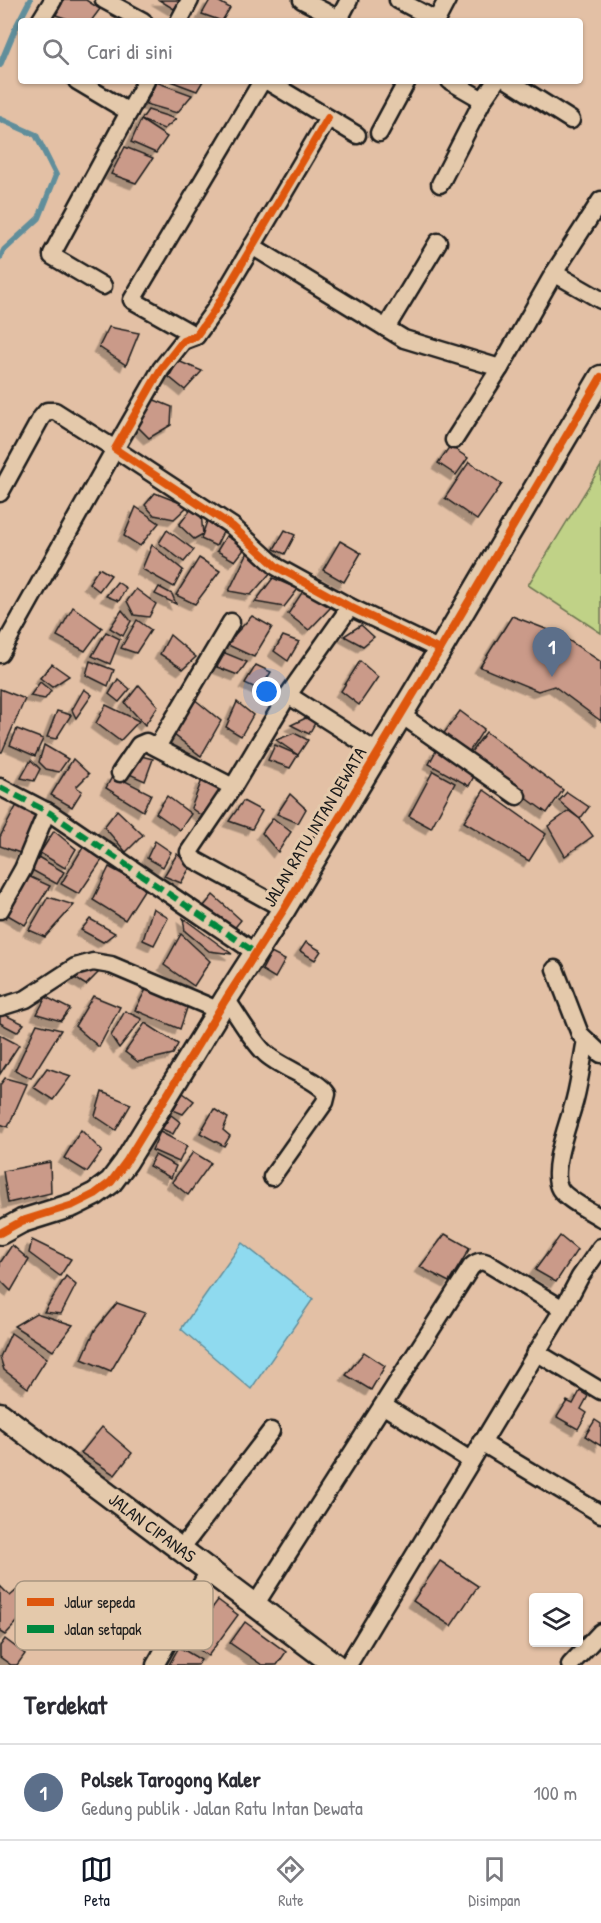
<!DOCTYPE html>
<html lang="id">
<head>
<meta charset="utf-8">
<style>
	body { margin:0; font-family:"Patrick Hand",sans-serif; background:#f2f2f3; color:#2b2b33 }
	.controls { position:absolute; right:18px; bottom:18px; display:grid; overflow:hidden; border-radius:6px; box-shadow:0 2px 4px #0004 }
	.controls button { width:54px; height:54px; display:grid; place-items:center; padding:0; border:0; border-bottom:2px solid #e1e1e2; background:#fff; color:#2b2b33; font:30px sans-serif }
	.you { position:absolute; left:267px; top:692px; width:21px; height:21px; margin:-15px; border:4px solid #fff; border-radius:50%; background:#1a73e8; box-shadow:0 0 0 9px #1a73e833 }
	.badge { display:grid; place-items:center; width:39px; height:39px; border-radius:50%; background:#111827; color:#fff; font-size:20px; font-weight:700 }
	.pin { position:absolute; translate:-50% -50px; filter:drop-shadow(0 2px 3px #0008) }
	.pin::after { content:''; position:absolute; top:32px; width:21px; height:18px; background:inherit; clip-path:polygon(0 0,100% 0,50% 100%) }
	.list { margin:0; padding:0; list-style:none }
	h2 { display:flex; justify-content:space-between; align-items:center; height:78px; margin:0; padding:0 24px; font-size:26px }
	h2 small { font-size:20px; font-weight:400; color:#7c7c81 }
	.list li { display:grid; grid-template-columns:39px 1fr auto; gap:18px; align-items:center; box-sizing:border-box; height:96px; padding:0 24px; border-top:2px solid #e1e1e2 }
	.list b { display:block; font-size:22px; white-space:nowrap }
	.list p { margin:0; font-size:20px; white-space:nowrap; color:#7c7c81 }
	.list em { font-size:20px; font-style:normal; color:#7c7c81 }
	.icon { flex:none; width:33px; height:33px; fill:none; stroke:currentColor; stroke-width:2; stroke-linecap:round; stroke-linejoin:round }
	.map { position:relative; flex:none; width:601px; height:1665px; overflow:hidden }
	.search { position:absolute; background:#fff; box-shadow:0 2px 4px #0004; left:18px; right:18px; top:18px; height:66px; display:flex; align-items:center; gap:15px; box-sizing:border-box; padding:0 21px; border-radius:6px; color:#7c7c81; font-size:22px }
	.sheet { height:174px; background:#fff }
	nav { display:flex; justify-content:space-around; align-items:center; box-sizing:border-box; height:84px; border-top:2px solid #e1e1e2; background:#fff; font-size:16px; color:#7c7c81 }
	nav a { display:grid; justify-items:center; gap:3px }
	nav .on { color:#111827 }
	.map>svg:first-child { display:block }
	.pitch { fill:#c0d287; stroke:#6e7752; stroke-width:1.5 }
	.water { fill:#8fdaef; stroke:#618e9b; stroke-width:1.5 }
	.lines { fill:none; stroke-linecap:round; stroke-linejoin:round }
	.stream { stroke:#618e9b; stroke-width:6 }
	.building { fill:#ca9a89; stroke:#1c1c1c; stroke-width:1.5; filter:url(#shadow) }
	.street-casing { stroke:#1c1c1c; stroke-width:21 }
	.secondary-casing { stroke:#1c1c1c; stroke-width:27 }
	.street { stroke:#e4c9ab; stroke-width:16 }
	.secondary { stroke:#e4c9ab; stroke-width:22 }
	.quiet { stroke:#00873e; stroke-width:6; stroke-dasharray:12 6; stroke-linecap:butt }
	.cycleway-casing { stroke:#e4c9ab; stroke-width:11 }
	.cycleway { stroke:#de560d; stroke-width:8 }
	.labels { text-anchor:middle; stroke-width:6; stroke-linejoin:round; paint-order:stroke }
	.street-label { font-size:18px; fill:#1c1c1c; stroke:#e4c9ab }
	.key { fill:#e4c9ab; stroke:#a89580; stroke-width:1.5 }
	.key-label { font-size:16px; fill:#1c1c1c }
</style>
</head>
<body>
<div class="map">
<svg width="601" height="1665" viewBox="0 0 601 1665">
	<defs>
		<filter id="shadow"><feDropShadow dx="-5.5" dy="5.5" stdDeviation="0" flood-color="#0004"/></filter>
	</defs>
	<rect width="100%" height="100%" fill="#e3c0a5"/>
	<filter id="ink" filterUnits="userSpaceOnUse"><feTurbulence type="fractalNoise" baseFrequency=".0167" numOctaves="2"/><feDisplacementMap in="SourceGraphic" scale="12" xChannelSelector="R" yChannelSelector="G"/><feConvolveMatrix kernelMatrix="1 2 1 2 8 2 1 2 1" color-interpolation-filters="sRGB"/></filter>
	<g filter="url(#ink)">
		<polygon class="pitch" points="601,466 601,633 528,585"/>
		<polygon class="water" points="242,1243 313,1299 251,1389 181,1329"/>
		<g class="lines">
			<g class="stream">
				<polyline points="0,65 15,29 30,0"/>
				<polyline points="0,119 36,135 56,175 39,218 4,250 0,258"/>
			</g>
		</g>
		<g class="building">
			<polygon points="64,0 86,0 100,9 91,21 74,21 56,15"/>
			<polygon points="159,0 181,0 174,9"/>
			<polygon points="210,0 216,0 230,8 222,21 202,14"/>
			<polygon points="170,81 203,81 197,91"/>
			<polygon points="156,82 192,95 177,113 146,104"/>
			<polygon points="148,110 176,119 164,129 141,120"/>
			<polygon points="141,120 167,137 156,153 131,142"/>
			<polygon points="125,147 153,158 136,183 111,174"/>
			<polygon points="109,327 139,333 126,365 99,347"/>
			<polygon points="178,361 202,371 185,390 169,377"/>
			<polygon points="152,399 172,407 171,425 149,438 138,427"/>
			<polygon points="450,446 468,458 456,475 438,463"/>
			<polygon points="469,462 502,484 477,520 445,498"/>
			<polygon points="155,493 188,506 174,519 154,515 145,505"/>
			<polygon points="136,507 159,523 140,546 124,536"/>
			<polygon points="192,508 201,513 203,534 194,539 179,525"/>
			<polygon points="207,521 223,532 216,546 201,539"/>
			<polygon points="167,530 194,550 184,562 159,543"/>
			<polygon points="285,530 295,535 285,554 274,549"/>
			<polygon points="226,536 246,547 235,561 217,551"/>
			<polygon points="340,541 361,553 344,582 323,570"/>
			<polygon points="152,545 183,570 174,587 142,569"/>
			<polygon points="249,550 273,570 251,595 229,591"/>
			<polygon points="199,558 220,571 195,604 176,595"/>
			<polygon points="99,568 111,575 99,591 89,583"/>
			<polygon points="273,578 298,589 284,607 255,602"/>
			<polygon points="117,582 126,588 119,601 106,596"/>
			<polygon points="159,587 172,594 176,604 155,594"/>
			<polygon points="305,588 331,607 309,630 288,614"/>
			<polygon points="136,589 156,604 149,617 134,615 127,601"/>
			<polygon points="73,607 102,628 85,651 57,636"/>
			<polygon points="122,610 131,621 123,636 110,628"/>
			<polygon points="252,616 272,627 254,657 226,644"/>
			<polygon points="512,616 559,634 601,662 601,721 554,686 538,691 480,667"/>
			<polygon points="137,620 151,630 136,653 121,648"/>
			<polygon points="361,625 374,637 363,646 344,636"/>
			<polygon points="106,632 120,639 110,664 92,656"/>
			<polygon points="170,635 196,657 183,669 160,654"/>
			<polygon points="283,636 299,642 288,661 274,651"/>
			<polygon points="225,653 247,662 238,675 217,667"/>
			<polygon points="90,661 114,670 108,686 86,675"/>
			<polygon points="360,661 378,677 359,705 341,691"/>
			<polygon points="52,664 69,676 52,687 40,678"/>
			<polygon points="256,665 271,672 260,690 245,683"/>
			<polygon points="118,679 130,689 119,702 109,694"/>
			<polygon points="40,682 51,691 45,699 30,696"/>
			<polygon points="139,685 158,706 145,725 125,703"/>
			<polygon points="0,689 25,699 2,752 0,752"/>
			<polygon points="84,689 92,695 76,718 72,710"/>
			<polygon points="193,698 221,721 201,756 173,734"/>
			<polygon points="237,702 253,715 241,736 226,727"/>
			<polygon points="106,705 139,721 120,741 96,723"/>
			<polygon points="57,711 71,715 56,739 47,737"/>
			<polygon points="460,711 484,729 467,755 442,736"/>
			<polygon points="308,717 315,723 309,734 291,725"/>
			<polygon points="17,729 43,739 35,756 10,745"/>
			<polygon points="486,732 563,790 547,813 468,756"/>
			<polygon points="294,733 308,740 298,755 276,740"/>
			<polygon points="44,745 68,759 59,772 46,769 39,762"/>
			<polygon points="275,745 298,755 290,768 268,760"/>
			<polygon points="437,749 476,772 469,786 429,764"/>
			<polygon points="141,756 153,759 145,781 127,773"/>
			<polygon points="73,759 89,774 76,787 82,791 72,807 51,795"/>
			<polygon points="31,760 40,769 34,781 21,778"/>
			<polygon points="433,771 455,783 431,828 409,816"/>
			<polygon points="113,775 151,794 143,811 106,788"/>
			<polygon points="202,780 221,788 203,817 191,808"/>
			<polygon points="484,790 546,834 529,861 464,822"/>
			<polygon points="567,792 589,807 580,819 559,801"/>
			<polygon points="290,794 306,809 298,823 277,814"/>
			<polygon points="167,796 191,814 180,830 156,813"/>
			<polygon points="243,801 262,811 252,829 229,821"/>
			<polygon points="18,803 38,816 20,853 0,846 0,837"/>
			<polygon points="117,810 143,835 126,852 104,827"/>
			<polygon points="569,811 580,819 593,836 565,856 548,826"/>
			<polygon points="273,818 291,832 278,852 262,833"/>
			<polygon points="54,831 76,849 65,868 40,853"/>
			<polygon points="155,841 171,852 163,867 147,858"/>
			<polygon points="85,844 104,857 79,894 61,884"/>
			<polygon points="177,854 191,866 181,883 164,876"/>
			<polygon points="38,857 64,872 57,884 30,869"/>
			<polygon points="109,867 146,887 125,920 93,900"/>
			<polygon points="28,876 50,886 25,925 6,914"/>
			<polygon points="213,895 241,920 232,931 204,906"/>
			<polygon points="48,897 74,905 45,937 29,930"/>
			<polygon points="153,908 168,918 154,945 143,940"/>
			<polygon points="183,918 232,954 209,951 185,931"/>
			<polygon points="90,919 115,933 103,942 81,930"/>
			<polygon points="181,934 210,961 194,986 164,965"/>
			<polygon points="306,942 321,951 315,960 300,951"/>
			<polygon points="271,953 285,960 275,978 262,970"/>
			<polygon points="89,968 99,972 86,985 73,977"/>
			<polygon points="149,984 188,1005 180,1029 135,1010"/>
			<polygon points="93,996 120,1007 99,1047 75,1026"/>
			<polygon points="46,997 70,1009 61,1021 37,1014"/>
			<polygon points="125,1011 142,1019 119,1048 111,1036"/>
			<polygon points="0,1013 1,1013 24,1024 17,1032 0,1023"/>
			<polygon points="145,1023 178,1044 173,1054 138,1062 125,1052"/>
			<polygon points="37,1024 61,1030 31,1078 15,1070"/>
			<polygon points="0,1035 19,1045 0,1074"/>
			<polygon points="47,1068 71,1076 53,1100 33,1087"/>
			<polygon points="5,1078 27,1084 8,1127 0,1124 0,1085"/>
			<polygon points="102,1092 131,1104 116,1130 95,1116"/>
			<polygon points="183,1093 194,1101 183,1114 173,1110"/>
			<polygon points="214,1109 228,1118 223,1130 230,1136 224,1146 200,1133"/>
			<polygon points="171,1115 180,1122 173,1134 162,1129"/>
			<polygon points="81,1130 102,1151 87,1172 64,1158"/>
			<polygon points="160,1132 187,1146 179,1162 152,1150"/>
			<polygon points="193,1152 211,1163 188,1195 172,1182"/>
			<polygon points="155,1155 176,1166 171,1178 149,1166"/>
			<polygon points="50,1162 51,1193 8,1203 3,1171"/>
			<polygon points="445,1234 470,1248 449,1282 420,1267"/>
			<polygon points="560,1236 577,1250 556,1282 535,1270"/>
			<polygon points="32,1240 71,1259 60,1276 29,1253"/>
			<polygon points="12,1245 29,1260 11,1291 0,1280 0,1263"/>
			<polygon points="66,1276 76,1285 61,1314 44,1312"/>
			<polygon points="117,1303 145,1313 111,1371 82,1359 95,1330"/>
			<polygon points="36,1313 73,1325 53,1351 14,1326"/>
			<polygon points="11,1333 47,1358 28,1388 4,1370 0,1357"/>
			<polygon points="364,1352 385,1366 371,1390 346,1375"/>
			<polygon points="580,1391 588,1396 581,1409 587,1413 578,1429 557,1417 567,1401 573,1404"/>
			<polygon points="595,1420 601,1424 601,1446 585,1436"/>
			<polygon points="102,1427 132,1453 115,1475 81,1453"/>
			<polygon points="440,1561 478,1586 451,1626 413,1601"/>
			<polygon points="0,1586 10,1596 17,1590 34,1604 5,1635 0,1632"/>
			<polygon points="218,1600 238,1615 208,1656 188,1641"/>
			<polygon points="245,1622 286,1652 277,1665 262,1665 230,1643"/>
			<polygon points="5,1639 25,1654 17,1665 11,1665 0,1657 0,1646"/>
			<polygon points="179,1647 201,1660 198,1665 169,1665"/>
		</g>
		<g class="lines">
			<g class="street-casing">
				<g id="street">
					<polyline points="104,0 143,21"/>
					<polyline points="302,0 343,21"/>
					<polyline points="398,0 436,20"/>
					<polyline points="339,19 349,0"/>
					<polyline points="40,21 53,0"/>
					<polyline points="179,21 190,0"/>
					<polyline points="436,21 447,0"/>
					<polyline points="77,81 129,112 52,254 52,256 103,286"/>
					<polyline points="267,81 357,135"/>
					<polyline points="450,81 483,100 496,81"/>
					<polyline points="509,81 571,120"/>
					<polyline points="129,112 146,81"/>
					<polyline points="328,118 214,311 196,336 183,341 161,369 115,449 232,526 277,567 350,607 440,650"/>
					<polyline points="379,133 407,81"/>
					<polyline points="440,184 483,100"/>
					<polyline points="601,200 554,273 601,300"/>
					<polyline points="252,246 404,339 500,368"/>
					<polyline points="386,328 438,242"/>
					<polyline points="196,336 132,300 262,81"/>
					<polyline points="454,440 500,368 554,273"/>
					<polyline points="0,493 41,418 47,411 55,411 115,449 0,654"/>
					<polyline points="288,695 377,752"/>
					<polyline points="400,714 517,796"/>
					<polyline points="157,747 231,622"/>
					<polyline points="120,773 139,745 146,742 233,787"/>
					<polyline points="0,787 50,813 256,953"/>
					<polyline points="284,909 193,859 189,852 233,787 288,695 350,607"/>
					<polyline points="0,910 23,869 47,811"/>
					<path d="M555 969 580 1034 586 1040C582 1060 580 1080 575 1099 570 1120 549 1170 560 1189 566 1199 590 1211 601 1218"/>
					<path d="M226 999C237 1014 252 1041 265 1053 280 1068 318 1079 327 1094L325 1102 272 1177"/>
					<polyline points="0,1007 26,999 75,967 93,962 111,965 220,1011"/>
					<polyline points="586,1040 601,1054"/>
					<polyline points="536,1352 601,1391"/>
					<polyline points="384,1406 470,1460"/>
					<polyline points="481,1442 601,1514"/>
					<polyline points="180,1550 271,1431"/>
					<path d="M255 1605 471 1267C476 1262 481 1260 487 1263L563 1309"/>
					<polyline points="155,1665 209,1571"/>
					<polyline points="348,1665 563,1309 580,1277 601,1247"/>
					<polyline points="570,1665 601,1632"/>
				</g>
			</g>
			<g class="secondary-casing">
				<g id="secondary">
					<polyline points="0,1233 22,1221 73,1205 95,1194 111,1182 126,1162 226,999 284,909 440,650 601,377"/>
					<path id="s1" d="M0 1414 335 1665"/>
				</g>
			</g>
			<use href="#street" class="street"/>
			<use href="#secondary" class="secondary"/>
			<polyline class="quiet" points="0,787 50,813 256,953"/>
			<g class="cycleway-casing">
				<g id="cycleway">
					<polyline points="328,118 214,311 196,336 183,341 161,369 115,449 232,526 277,567 350,607 440,650"/>
					<polyline points="0,1233 22,1221 73,1205 95,1194 111,1182 126,1162 226,999 284,909 440,650 601,377"/>
				</g>
			</g>
			<use href="#cycleway" class="cycleway"/>
		</g>
	</g>
	<g class="labels">
		<g class="street-label">
			<text transform="translate(315 827) rotate(-59)" y="6">JALAN RATU INTAN DEWATA</text>
			<text dy="6" stroke="none"><textPath href="#s1" startOffset="190">JALAN CIPANAS</textPath></text>
		</g>
	</g>
	<rect x="15" y="1581" width="198" height="69" rx="9" class="key"/>
	<rect x="27" y="1598" width="27" height="8" fill="#de560d"/>
	<rect x="27" y="1625" width="27" height="8" fill="#00873e"/>
	<g class="key-label">
		<text x="64" y="1608">Jalur sepeda</text>
		<text x="64" y="1635">Jalan setapak</text>
	</g>
</svg>
<div class="controls">
<button><svg class="icon" aria-label="layers" viewBox="0 0 24 24"><path d="M12 4l9 5-9 5-9-5zM3 14l9 5 9-5"/></svg></button>
</div>
<div class="you"></div>
<div class="pin badge" style="left:552px;top:677px;background:#5c6f8a">1</div>
<div class="search"><svg class="icon" aria-label="search" viewBox="0 0 24 24"><circle cx="10" cy="10" r="6"/><path d="M15 15l6 6"/></svg>Cari di sini</div>
</div>
<section class="sheet">
<h2>Terdekat<small></small></h2>
<ul class="list">
<li><span class="badge" style="background:#5c6f8a">1</span><div><b>Polsek Tarogong Kaler</b><p>Gedung publik · Jalan Ratu Intan Dewata</p></div><em>100 m</em></li>
</ul>
</section>
<nav>
<a class="on"><svg class="icon" aria-label="map" viewBox="0 0 24 24"><path d="M3 6l6-2 6 2 6-2v14l-6 2-6-2-6 2zM9 4v14M15 6v14"/></svg>Peta</a>
<a><svg class="icon" aria-label="directions" viewBox="0 0 24 24"><path d="M12 3l9 9-9 9-9-9zM9 14v-3h6M13 9l2 2-2 2"/></svg>Rute</a>
<a><svg class="icon" aria-label="saved" viewBox="0 0 24 24"><path d="M7 4h10v16l-5-4-5 4z"/></svg>Disimpan</a>
</nav>
</body>
</html>
